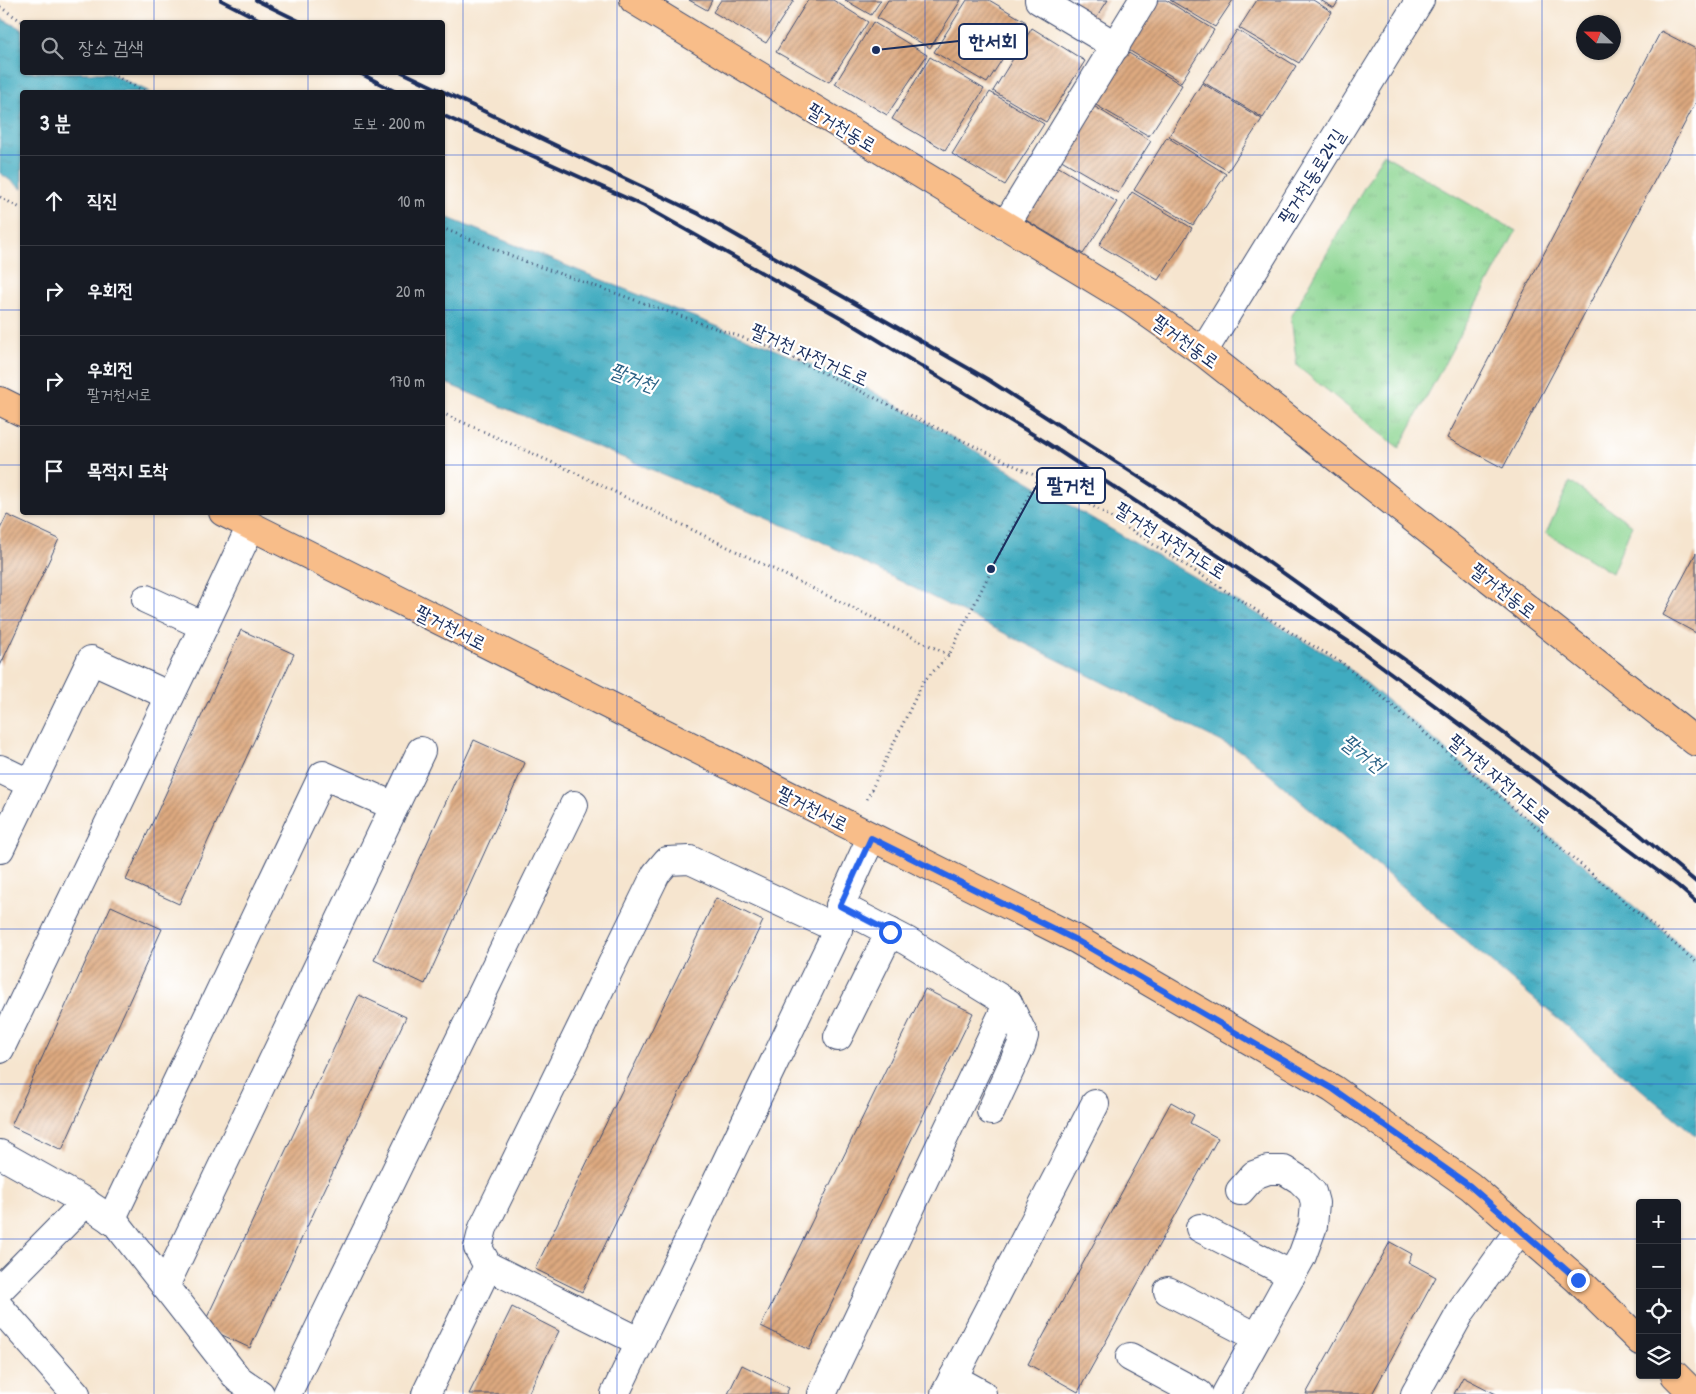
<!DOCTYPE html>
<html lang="ko">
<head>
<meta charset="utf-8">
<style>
	body { margin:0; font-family:"Patrick Hand","Poor Story",sans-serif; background:#242831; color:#f1f3f6 }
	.controls { position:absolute; right:15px; bottom:15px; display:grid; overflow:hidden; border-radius:5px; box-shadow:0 1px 4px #0004 }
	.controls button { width:45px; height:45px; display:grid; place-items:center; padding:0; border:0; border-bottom:1px solid #363941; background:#171b24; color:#f1f3f6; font:25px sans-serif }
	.compass { position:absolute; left:1576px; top:15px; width:45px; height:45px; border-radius:50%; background:#171b24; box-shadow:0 1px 4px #0004; rotate:292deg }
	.stop { position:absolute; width:15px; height:15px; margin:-11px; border:4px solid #2563eb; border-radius:50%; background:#fff }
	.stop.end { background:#2563eb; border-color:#fff; box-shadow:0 1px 5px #0008 }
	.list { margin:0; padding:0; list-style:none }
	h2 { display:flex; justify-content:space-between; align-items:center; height:65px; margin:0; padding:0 20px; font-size:21px }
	h2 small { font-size:16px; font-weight:400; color:#9ea1a6 }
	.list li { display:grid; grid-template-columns:32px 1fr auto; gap:15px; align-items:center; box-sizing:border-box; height:90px; padding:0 20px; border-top:1px solid #363941 }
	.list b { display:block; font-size:19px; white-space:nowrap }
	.list p { margin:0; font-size:16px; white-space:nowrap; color:#9ea1a6 }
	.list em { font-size:16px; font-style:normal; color:#9ea1a6 }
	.icon { flex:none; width:28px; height:28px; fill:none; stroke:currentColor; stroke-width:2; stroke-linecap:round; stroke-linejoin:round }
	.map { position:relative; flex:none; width:1696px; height:1394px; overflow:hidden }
	.search { position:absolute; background:#171b24; box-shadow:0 1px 4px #0004; left:20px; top:20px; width:425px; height:55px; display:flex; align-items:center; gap:12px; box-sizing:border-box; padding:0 18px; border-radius:5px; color:#9ea1a6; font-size:19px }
	.panel { position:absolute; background:#171b24; box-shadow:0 1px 4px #0004; left:20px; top:90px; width:425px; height:425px; border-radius:5px }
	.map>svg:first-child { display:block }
	.grass { fill:url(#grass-tufts); stroke:#538278 }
	.pitch { fill:#8bd591; stroke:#538278 }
	.water { fill:url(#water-ripples); stroke:#2e6d8f }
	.building { fill:url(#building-hatch) }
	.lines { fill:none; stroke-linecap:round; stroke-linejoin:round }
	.minor-casing { stroke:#3c4a6f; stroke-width:30 }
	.major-casing { stroke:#3c4a6f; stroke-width:30 }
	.path { stroke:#3c4a6f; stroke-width:3; stroke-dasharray:1 4; stroke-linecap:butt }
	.minor { stroke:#fff; stroke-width:28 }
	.major { stroke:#f8bd89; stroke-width:28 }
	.rail { stroke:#1b2f5e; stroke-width:4 }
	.route { stroke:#2563eb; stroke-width:6 }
	.grid { fill:none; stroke:#1d4ed8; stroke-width:1; stroke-opacity:0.55 }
	.labels { text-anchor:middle; stroke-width:4.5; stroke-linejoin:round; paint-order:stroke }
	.street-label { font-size:19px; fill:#1b2f5e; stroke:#fff }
	.water-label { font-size:20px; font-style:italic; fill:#2a6185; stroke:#fff }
	.leader { fill:none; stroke:#1b2f5e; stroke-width:2 }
	.callout-dot { fill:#1b2f5e; stroke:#fff; stroke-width:2 }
	.callout { fill:#fff; stroke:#1b2f5e; stroke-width:2 }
	.callout-label { font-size:20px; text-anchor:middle; font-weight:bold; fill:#1b2f5e }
</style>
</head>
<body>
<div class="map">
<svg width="1696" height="1394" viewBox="0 0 1696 1394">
	<defs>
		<pattern id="grass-tufts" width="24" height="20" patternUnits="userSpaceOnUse" patternTransform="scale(1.25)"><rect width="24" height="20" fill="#8bd591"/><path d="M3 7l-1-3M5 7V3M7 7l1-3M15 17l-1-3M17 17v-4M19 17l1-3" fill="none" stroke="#77b77f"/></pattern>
		<pattern id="water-ripples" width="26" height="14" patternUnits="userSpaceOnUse" patternTransform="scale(1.25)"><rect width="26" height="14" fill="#41abc0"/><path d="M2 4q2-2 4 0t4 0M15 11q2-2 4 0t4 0" fill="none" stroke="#368c9f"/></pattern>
		<pattern id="building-hatch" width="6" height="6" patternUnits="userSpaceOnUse" patternTransform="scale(1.25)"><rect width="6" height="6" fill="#dda97f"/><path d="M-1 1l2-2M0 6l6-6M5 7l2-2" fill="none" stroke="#b28a6b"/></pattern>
	</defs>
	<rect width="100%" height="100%" fill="#fff"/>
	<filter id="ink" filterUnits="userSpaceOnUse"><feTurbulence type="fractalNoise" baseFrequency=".02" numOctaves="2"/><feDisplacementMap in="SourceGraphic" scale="10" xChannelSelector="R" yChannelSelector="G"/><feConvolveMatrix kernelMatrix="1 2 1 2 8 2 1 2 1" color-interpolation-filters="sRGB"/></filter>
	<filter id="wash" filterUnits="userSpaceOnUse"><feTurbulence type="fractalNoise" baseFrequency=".0096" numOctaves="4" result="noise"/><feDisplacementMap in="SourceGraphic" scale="20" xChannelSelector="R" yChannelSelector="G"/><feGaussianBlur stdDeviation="1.12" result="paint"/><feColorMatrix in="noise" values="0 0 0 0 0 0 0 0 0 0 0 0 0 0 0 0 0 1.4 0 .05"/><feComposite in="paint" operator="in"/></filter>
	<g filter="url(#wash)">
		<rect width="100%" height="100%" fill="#f6e5cf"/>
		<polygon class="grass" points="1383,154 1516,231 1399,448 1297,366 1291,317"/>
		<polygon class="pitch" points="1570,482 1632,525 1612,573 1546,533"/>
		<g class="water">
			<polygon points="0,18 22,29 22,72 109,73 150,92 22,92 22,189 0,173"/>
			<polygon points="443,216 858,383 1341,662 1696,958 1696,1136 1244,753 814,538 443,382"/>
		</g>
		<g id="blocks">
			<g class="building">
				<polygon points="689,0 712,0 707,10"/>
				<polygon points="721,0 794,0 766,43 713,12"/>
				<polygon points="808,0 833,0 868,22 829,82 776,52"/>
				<polygon points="845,0 881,0 871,15"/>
				<polygon points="888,0 961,0 930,48 877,18"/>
				<polygon points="967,0 989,0 1026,22 987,83 934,52"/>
				<polygon points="1046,0 1108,0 1091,26"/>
				<polygon points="1151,0 1166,0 1214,30 1181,82 1122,46"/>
				<polygon points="1170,0 1233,0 1215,27"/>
				<polygon points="1257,0 1313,0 1332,12 1299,63 1239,28"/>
				<polygon points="1320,0 1339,0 1334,8"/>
				<polygon points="873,22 927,55 887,115 835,84"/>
				<polygon points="1032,28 1085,61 1046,122 993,91"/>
				<polygon points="1237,30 1296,66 1263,118 1203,82"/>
				<polygon points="1661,31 1696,49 1696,102 1503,468 1447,438"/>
				<polygon points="1122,49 1182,85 1149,136 1089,101"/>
				<polygon points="930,57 984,89 945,150 892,119"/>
				<polygon points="1202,83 1262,119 1228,171 1169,136"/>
				<polygon points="990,92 1044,124 1005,185 952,154"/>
				<polygon points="1092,105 1151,141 1118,193 1058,158"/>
				<polygon points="1167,137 1226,174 1193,225 1134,190"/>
				<polygon points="1057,166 1117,202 1083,254 1024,219"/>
				<polygon points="1132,192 1192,228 1158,280 1099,245"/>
				<polygon points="7,515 59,539 0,666 0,529"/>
				<polygon points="1696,553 1696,633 1663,615"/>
				<polygon points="241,630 294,654 179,904 126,880"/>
				<polygon points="474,740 525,763 425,984 374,960"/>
				<polygon points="716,898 763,921 582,1292 535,1269"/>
				<polygon points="111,906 162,929 62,1150 11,1126"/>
				<polygon points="925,989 973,1013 809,1350 761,1326"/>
				<polygon points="359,995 406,1017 250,1348 203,1326"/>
				<polygon points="1171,1102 1194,1115 1190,1123 1218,1138 1078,1392 1028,1364"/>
				<polygon points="1390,1242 1412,1254 1408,1262 1436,1277 1372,1394 1306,1394"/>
				<polygon points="512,1307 559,1331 528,1394 469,1394"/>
				<polygon points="742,1365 789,1388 786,1394 728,1394"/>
				<polygon points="1463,1377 1496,1394 1454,1394"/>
			</g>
		</g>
	</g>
	<g filter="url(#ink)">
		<use href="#blocks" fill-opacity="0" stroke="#3c4a6f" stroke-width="1"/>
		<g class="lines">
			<g class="minor-casing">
				<g id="minor">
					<polyline points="1039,0 1116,46"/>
					<polyline points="1005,226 1143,0"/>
					<polyline points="1203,352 1420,0"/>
					<polyline points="146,599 204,626"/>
					<polyline points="0,769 31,784"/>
					<polyline points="0,849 91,660 170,696"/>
					<polyline points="838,1037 890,932"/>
					<polyline points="0,1049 204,626 251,526"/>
					<polyline points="991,1111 1021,1046 1024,1036 1008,1003"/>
					<polyline points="0,1154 80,1199 116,1223 238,1379 260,1394"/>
					<polyline points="111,1220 323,775 394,806"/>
					<polyline points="1200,1228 1292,1275"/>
					<polyline points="165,1286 421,751"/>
					<polyline points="0,1289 86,1202"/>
					<polyline points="1168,1291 1257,1337"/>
					<polyline points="0,1308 76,1394"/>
					<polyline points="640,1342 488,1266 478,1248 483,1228 656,874 667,861 690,860 838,929"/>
					<polyline points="1130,1357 1199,1394"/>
					<polyline points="953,1378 982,1394"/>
					<polyline points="287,1394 574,805"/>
					<polyline points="426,1394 488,1266"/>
					<polyline points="615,1394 838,929 840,906 871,838"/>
					<polyline points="822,1394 1008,1003 907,941 840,906"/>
					<polyline points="945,1394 1095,1104"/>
					<polyline points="1226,1394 1302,1256 1313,1226 1315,1203 1312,1192 1300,1180 1284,1170 1268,1170 1254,1175 1240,1191"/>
					<polyline points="1415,1394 1462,1310 1520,1229"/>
				</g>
			</g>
			<g class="major-casing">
				<g id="major">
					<polyline points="634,0 1132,302 1203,352 1696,742"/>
					<polyline points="0,401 22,412"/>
					<polyline points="223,512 1076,939 1333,1089 1470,1186 1578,1280 1640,1341"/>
					<polyline points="1675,1375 1694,1394"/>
				</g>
			</g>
			<g class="path">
				<polyline points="0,7 23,22"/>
				<polyline points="107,72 146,92"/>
				<polyline points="0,197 22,209"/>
				<polyline points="442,228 532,264 772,348 1038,477 1098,509 1301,639 1341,662 1696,962"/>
				<polyline points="442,413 578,474 949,655"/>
				<polyline points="867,799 923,682 949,655 1038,477"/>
			</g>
			<use href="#minor" class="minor"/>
			<use href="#major" class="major"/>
			<g class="rail">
				<polyline points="221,0 264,22"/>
				<polyline points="256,0 301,22"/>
				<polyline points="358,72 396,92"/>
				<polyline points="402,72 699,214 987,379 1240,542 1412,665 1638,833 1696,882"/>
				<polyline points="442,115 644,206 847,321 1047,443 1349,642 1678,886 1696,902"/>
			</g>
		</g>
	</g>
	<g class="lines" filter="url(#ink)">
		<polyline class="route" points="890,932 840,906 871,838 1076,940 1333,1089 1470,1186 1578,1280"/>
	</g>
	<path class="grid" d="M154 0V22M308 0V22M463 0V1394M617 0V1394M771 0V1394M925 0V1394M1079 0V1394M1233 0V1394M1388 0V1394M1542 0V1394M154 72V92M308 72V92M0 155H22M442 155H1696M0 310H22M442 310H1696M0 465H22M442 465H1696M154 512V1394M308 512V1394M0 620H1696M0 774H1696M0 929H1696M0 1084H1696M0 1239H1640M1677 1239H1696"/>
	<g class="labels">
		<g class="street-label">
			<text transform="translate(842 127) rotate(31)" y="7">팔거천동로</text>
			<text transform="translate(1311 176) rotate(-58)" y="7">팔거천동로24길</text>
			<text transform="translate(1186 341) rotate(36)" y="7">팔거천동로</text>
			<text transform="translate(810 354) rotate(24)" y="7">팔거천 자전거도로</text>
			<text transform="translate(1171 540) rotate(32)" y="7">팔거천 자전거도로</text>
			<text transform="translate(1504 590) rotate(38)" y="7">팔거천동로</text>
			<text transform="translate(451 627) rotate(27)" y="7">팔거천서로</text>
			<text transform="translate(1500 778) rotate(40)" y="7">팔거천 자전거도로</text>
			<text transform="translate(813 808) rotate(27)" y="7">팔거천서로</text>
		</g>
		<g class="water-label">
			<text transform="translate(633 377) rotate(21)" y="7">팔거천</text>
			<text transform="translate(1363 753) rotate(38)" y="7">팔거천</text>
		</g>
	</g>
	<path class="leader" d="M876 50L959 41M991 569L1037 485"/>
	<g class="callout-dot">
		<circle cx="876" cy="50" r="5"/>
		<circle cx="991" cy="569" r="5"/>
	</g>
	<g class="callout">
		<rect x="959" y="24" width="68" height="35" rx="5"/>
		<rect x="1037" y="468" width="68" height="35" rx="5"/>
	</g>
	<g class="callout-label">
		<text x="993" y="48">한서회</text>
		<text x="1071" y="492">팔거천</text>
	</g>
</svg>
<div class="controls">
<button>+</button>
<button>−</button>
<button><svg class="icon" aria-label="locate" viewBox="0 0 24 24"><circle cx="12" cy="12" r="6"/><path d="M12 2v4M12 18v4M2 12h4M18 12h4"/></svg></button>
<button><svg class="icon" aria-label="layers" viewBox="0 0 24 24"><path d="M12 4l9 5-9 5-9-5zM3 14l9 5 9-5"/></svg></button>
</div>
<svg class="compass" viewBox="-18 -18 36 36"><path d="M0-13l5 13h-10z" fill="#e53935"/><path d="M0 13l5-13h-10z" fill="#9ea1a6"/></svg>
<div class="stop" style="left:890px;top:932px"></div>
<div class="stop end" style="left:1578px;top:1280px"></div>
<div class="search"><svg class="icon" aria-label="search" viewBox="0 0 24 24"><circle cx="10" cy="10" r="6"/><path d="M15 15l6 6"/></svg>장소 검색</div>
<section class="panel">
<h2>3 분<small>도보 · 200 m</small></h2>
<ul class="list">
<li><svg class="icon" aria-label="ahead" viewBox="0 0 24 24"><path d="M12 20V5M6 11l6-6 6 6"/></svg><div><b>직진</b></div><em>10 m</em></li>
<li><svg class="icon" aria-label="right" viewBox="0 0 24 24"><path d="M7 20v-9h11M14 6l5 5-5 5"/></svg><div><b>우회전</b></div><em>20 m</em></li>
<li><svg class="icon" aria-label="right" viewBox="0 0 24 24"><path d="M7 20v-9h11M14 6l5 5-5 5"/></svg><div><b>우회전</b><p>팔거천서로</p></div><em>170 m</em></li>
<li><svg class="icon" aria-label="arrive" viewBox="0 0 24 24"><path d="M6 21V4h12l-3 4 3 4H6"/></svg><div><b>목적지 도착</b></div></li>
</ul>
</section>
</div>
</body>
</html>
